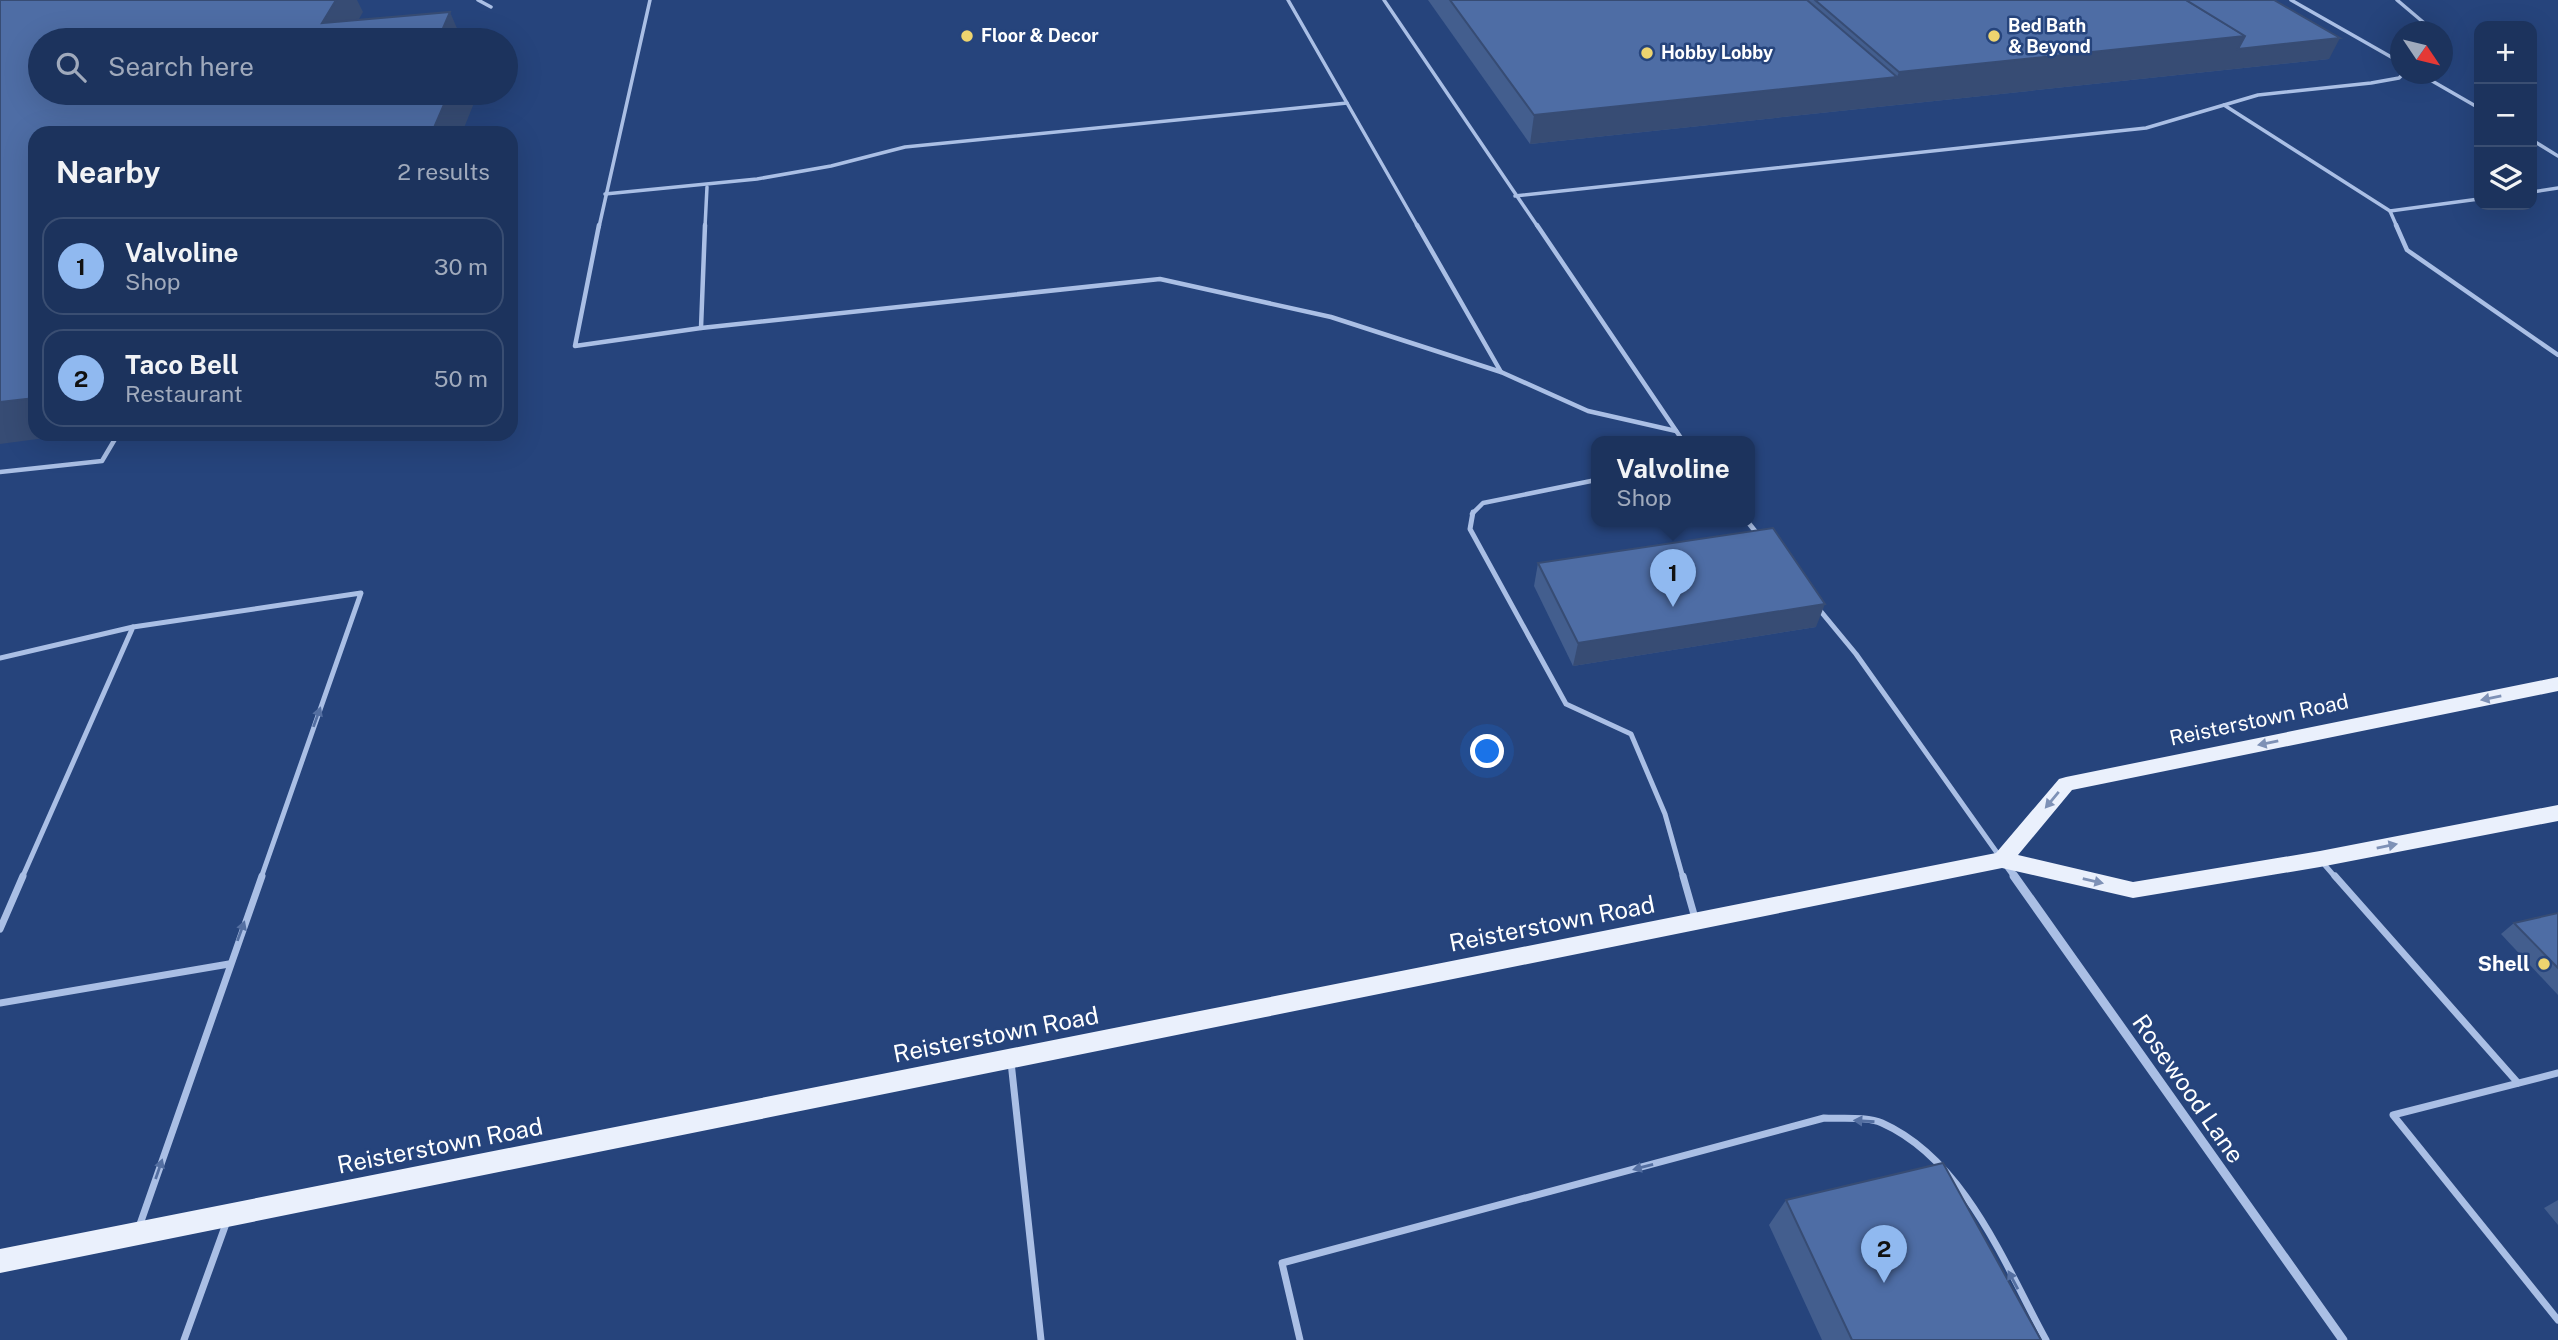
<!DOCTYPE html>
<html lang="en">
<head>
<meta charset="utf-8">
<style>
	body { margin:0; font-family:"Public Sans",sans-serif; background:#293f66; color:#f1f3f6 }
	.controls { position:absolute; right:21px; top:21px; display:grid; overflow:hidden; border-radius:14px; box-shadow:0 7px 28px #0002 }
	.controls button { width:63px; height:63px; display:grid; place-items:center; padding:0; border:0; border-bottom:2px solid #3a4e72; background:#1c335d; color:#f1f3f6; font:35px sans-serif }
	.compass { position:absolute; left:2390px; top:21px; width:63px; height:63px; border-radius:50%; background:#1c335d; box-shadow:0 7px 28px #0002; rotate:125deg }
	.you { position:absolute; left:1488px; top:752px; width:24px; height:24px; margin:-18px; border:5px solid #fff; border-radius:50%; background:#1a73e8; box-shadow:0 0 0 10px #1a73e833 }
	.badge { display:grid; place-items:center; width:46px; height:46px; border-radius:50%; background:#90b9f0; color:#111; font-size:23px; font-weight:700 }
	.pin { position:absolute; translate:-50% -58px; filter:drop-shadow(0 2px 4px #0008) }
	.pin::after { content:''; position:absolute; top:37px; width:24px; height:21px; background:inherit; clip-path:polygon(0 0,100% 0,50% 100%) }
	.popup { position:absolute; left:1591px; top:436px; width:164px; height:91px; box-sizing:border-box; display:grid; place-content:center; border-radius:14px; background:#1c335d; filter:drop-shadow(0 2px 5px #0005); font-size:23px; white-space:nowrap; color:#a0aabc }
	.popup b { font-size:26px; color:#f1f3f6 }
	.popup::after { content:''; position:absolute; left:50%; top:100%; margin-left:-14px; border:14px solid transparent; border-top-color:#1c335d }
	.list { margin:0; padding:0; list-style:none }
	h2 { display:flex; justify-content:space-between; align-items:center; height:91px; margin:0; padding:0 28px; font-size:30px }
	h2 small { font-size:23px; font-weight:400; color:#a0aabc }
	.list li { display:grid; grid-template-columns:46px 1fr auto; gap:21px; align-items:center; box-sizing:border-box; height:98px; margin:0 14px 14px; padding:0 14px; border:2px solid #3a4e72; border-radius:21px }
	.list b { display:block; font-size:26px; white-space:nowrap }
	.list p { margin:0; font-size:23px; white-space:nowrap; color:#a0aabc }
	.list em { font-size:23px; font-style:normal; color:#a0aabc }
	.icon { flex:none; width:38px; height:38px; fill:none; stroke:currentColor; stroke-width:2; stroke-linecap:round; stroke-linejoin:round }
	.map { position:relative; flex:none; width:2558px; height:1340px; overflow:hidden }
	.search { position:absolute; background:#1c335d; box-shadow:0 7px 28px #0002; left:28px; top:28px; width:490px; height:77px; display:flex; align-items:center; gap:18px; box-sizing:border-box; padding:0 24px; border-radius:38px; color:#a0aabc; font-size:26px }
	.panel { position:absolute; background:#1c335d; box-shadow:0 7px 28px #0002; left:28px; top:126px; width:490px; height:315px; border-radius:21px }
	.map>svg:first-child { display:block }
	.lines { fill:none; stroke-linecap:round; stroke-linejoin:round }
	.lane-far3 { stroke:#aabfe5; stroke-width:3.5 }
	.lane-far2 { stroke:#aabfe5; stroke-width:4.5 }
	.lane-far1 { stroke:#aabfe5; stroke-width:5 }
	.lane { stroke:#aabfe5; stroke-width:7 }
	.street-far1 { stroke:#aabfe5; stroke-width:7 }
	.street { stroke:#aabfe5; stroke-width:9 }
	.primary { fill:#eaf0fc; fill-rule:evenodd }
	.wall { fill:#435e8e }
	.shaded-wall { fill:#374c74 }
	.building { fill:#4e6da5; stroke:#374c74; stroke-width:2 }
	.oneway { fill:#7e91b6 }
	.oneway2 { fill:#546fa1 }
	.poi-dot { fill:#eed46f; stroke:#26447c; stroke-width:2.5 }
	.labels { text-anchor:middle; stroke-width:5; stroke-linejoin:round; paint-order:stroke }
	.far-poi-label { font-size:18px; font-weight:bold; fill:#fff; stroke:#26447c; text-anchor:start }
	.street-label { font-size:21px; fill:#fff; stroke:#26447c }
	.poi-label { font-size:21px; font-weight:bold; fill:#fff; stroke:#26447c; text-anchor:end }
	.near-street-label { font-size:24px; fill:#fff; stroke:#26447c }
</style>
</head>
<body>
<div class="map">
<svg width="2558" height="1340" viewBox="0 0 2558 1340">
	<rect width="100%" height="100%" fill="#26447c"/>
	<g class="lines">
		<g class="lane-far3">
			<polyline points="478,0 491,7"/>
			<polyline points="1288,0 1418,227"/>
			<polyline points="1384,0 1538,227"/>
			<polyline points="2291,0 2400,62"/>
			<polyline points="2397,0 2423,22 2427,32"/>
			<polyline points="2420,74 2479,108"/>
			<polyline points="2224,105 2390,211 2397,227"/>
			<polyline points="2532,140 2558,156"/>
			<polyline points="2532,192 2558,188"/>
			<polyline points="605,194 757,179 831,166 905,147 1347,103"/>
			<polyline points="1515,196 2146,128 2258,95 2371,83 2399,78 2403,74"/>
			<polyline points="2390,211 2479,199"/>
			<polyline points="599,227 650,0"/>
			<polyline points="705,227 707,187"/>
		</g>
		<g class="lane-far2">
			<polyline points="599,225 575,346 701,328 1160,279 1331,317 1501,372 1588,411 1676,431"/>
			<polyline points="1417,225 1501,372"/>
			<polyline points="1537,225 1683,441"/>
			<polyline points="2396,225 2407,250 2558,355"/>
			<polyline points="701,328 705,225"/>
			<polyline points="0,472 102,461 118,434"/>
			<polyline points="1472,514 1483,503 1596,480"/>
		</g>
		<g class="lane-far1">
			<polyline points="1473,512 1470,529 1566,704 1631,734 1665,814 1683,878"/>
			<polyline points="1747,521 1759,536"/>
			<polyline points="1818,608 1856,654 2000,857"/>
			<polyline points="0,658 133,627"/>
			<polyline points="2323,863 2336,878"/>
			<polyline points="22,878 133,627 361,593 261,878"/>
		</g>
		<g class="lane">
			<polyline points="1683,876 1695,918"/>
			<polyline points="2335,876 2518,1083"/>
			<polyline points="0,929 23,876"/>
			<polyline points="0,1003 229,964"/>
			<polyline points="1011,1062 1041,1340"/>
			<polyline points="2558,1073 2393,1115 2558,1320"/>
			<polyline points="139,1227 262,876"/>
			<polyline points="184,1340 227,1221"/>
			<path d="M1300 1340 1282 1263 1824 1118C1841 1119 1867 1116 1882 1123 1965 1160 2005 1265 2046 1340"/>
		</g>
		<polyline class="street-far1" points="2005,863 2016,878"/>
		<polyline class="street" points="2014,876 2343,1340"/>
		<polygon class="primary" points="2558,677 2558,691 2072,790 2018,855 2133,882 2320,851 2558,805 2558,821 2320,867 2133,898 2002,868 0,1273 0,1249 1996,853 2059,779 2066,777"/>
	</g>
	<g class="wall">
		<polygon points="1428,0 2274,0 2329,59 1530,144"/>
		<polygon points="1538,563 1816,627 1573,666 1534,586"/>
		<polygon points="2558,913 2558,995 2501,934 2514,923"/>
		<polygon points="1786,1200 2041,1340 1822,1340 1769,1225"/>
		<polygon points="2558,1200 2558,1225 2544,1208"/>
	</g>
	<g class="shaded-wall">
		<polygon points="336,0 357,0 363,12 347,40 322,23"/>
		<polygon points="450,12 462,40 438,40"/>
		<polygon points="2245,36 2340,38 2329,59 1530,144 1534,115 1897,77 1899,72"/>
		<polygon points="449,93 478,93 462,133 396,133"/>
		<polygon points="35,398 35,434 69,434 68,435 0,444 0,402"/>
		<polygon points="1825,604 1816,627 1573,666 1578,643"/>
	</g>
	<g class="building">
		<polygon points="0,0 336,0 322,23 450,12 438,40 40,40 40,93 449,93 433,130 396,133 35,133 35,398 0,402"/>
		<polygon points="1450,0 1807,0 1897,77 1534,115"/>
		<polygon points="1815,0 2186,0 2245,36 1899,72"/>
		<polygon points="2186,0 2274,0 2340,38 2238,49 2245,36"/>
		<polygon points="1773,528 1825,604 1578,643 1538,563"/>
		<polygon points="2558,913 2558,968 2514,923"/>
		<polygon points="1943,1163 2041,1340 1852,1340 1786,1200"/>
	</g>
	<defs><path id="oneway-solid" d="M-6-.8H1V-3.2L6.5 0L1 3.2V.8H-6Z" transform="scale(1.75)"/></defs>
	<g class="oneway">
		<use href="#oneway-solid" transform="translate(2491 698) rotate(169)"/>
		<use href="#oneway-solid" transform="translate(2268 743) rotate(168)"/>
		<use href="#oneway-solid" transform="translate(2052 800) rotate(130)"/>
		<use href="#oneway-solid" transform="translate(2387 846) rotate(-11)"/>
		<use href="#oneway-solid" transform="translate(2093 881) rotate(13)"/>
	</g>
	<g class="oneway2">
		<use href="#oneway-solid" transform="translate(317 717) rotate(-70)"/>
		<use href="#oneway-solid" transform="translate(241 931) rotate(-70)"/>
		<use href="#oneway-solid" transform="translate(1864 1121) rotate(-176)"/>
		<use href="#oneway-solid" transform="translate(1643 1167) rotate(165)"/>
		<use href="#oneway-solid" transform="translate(159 1169) rotate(-71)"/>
		<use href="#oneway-solid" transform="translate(2013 1280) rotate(-118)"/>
	</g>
	<g class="poi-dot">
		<circle cx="967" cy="36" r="7"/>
		<circle cx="1994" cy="36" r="7"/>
		<circle cx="1647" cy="53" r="7"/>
		<circle cx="2544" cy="964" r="7"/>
	</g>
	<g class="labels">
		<g class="far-poi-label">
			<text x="2008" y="32">Bed Bath<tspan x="2008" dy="21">&amp; Beyond</tspan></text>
			<text x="981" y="42">Floor &amp; Decor</text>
			<text x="1661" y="59">Hobby Lobby</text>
		</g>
		<g class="street-label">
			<text transform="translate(2259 720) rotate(-12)" y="7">Reisterstown Road</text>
		</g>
		<g class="poi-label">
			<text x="2530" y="971">Shell</text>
		</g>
		<g class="near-street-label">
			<text transform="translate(1552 924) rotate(-11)" y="8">Reisterstown Road</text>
			<text transform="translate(996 1035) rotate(-11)" y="8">Reisterstown Road</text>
			<text transform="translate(2188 1089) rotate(55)" y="8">Rosewood Lane</text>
			<text transform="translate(440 1146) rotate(-11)" y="8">Reisterstown Road</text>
		</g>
	</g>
</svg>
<div class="controls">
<button>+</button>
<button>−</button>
<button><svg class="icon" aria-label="layers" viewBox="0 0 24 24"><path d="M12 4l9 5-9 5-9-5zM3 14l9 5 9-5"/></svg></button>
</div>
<svg class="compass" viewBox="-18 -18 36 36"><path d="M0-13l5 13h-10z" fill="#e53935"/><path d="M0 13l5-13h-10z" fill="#a0aabc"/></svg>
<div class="you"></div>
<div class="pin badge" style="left:1673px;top:607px">1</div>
<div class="popup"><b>Valvoline</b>Shop</div>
<div class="pin badge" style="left:1884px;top:1283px">2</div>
<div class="search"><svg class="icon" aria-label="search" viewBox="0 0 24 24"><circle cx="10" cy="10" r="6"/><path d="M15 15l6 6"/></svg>Search here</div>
<section class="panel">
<h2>Nearby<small>2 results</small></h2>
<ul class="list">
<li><span class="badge">1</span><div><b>Valvoline</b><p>Shop</p></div><em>30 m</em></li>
<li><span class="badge">2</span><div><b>Taco Bell</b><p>Restaurant</p></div><em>50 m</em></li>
</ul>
</section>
</div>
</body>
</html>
